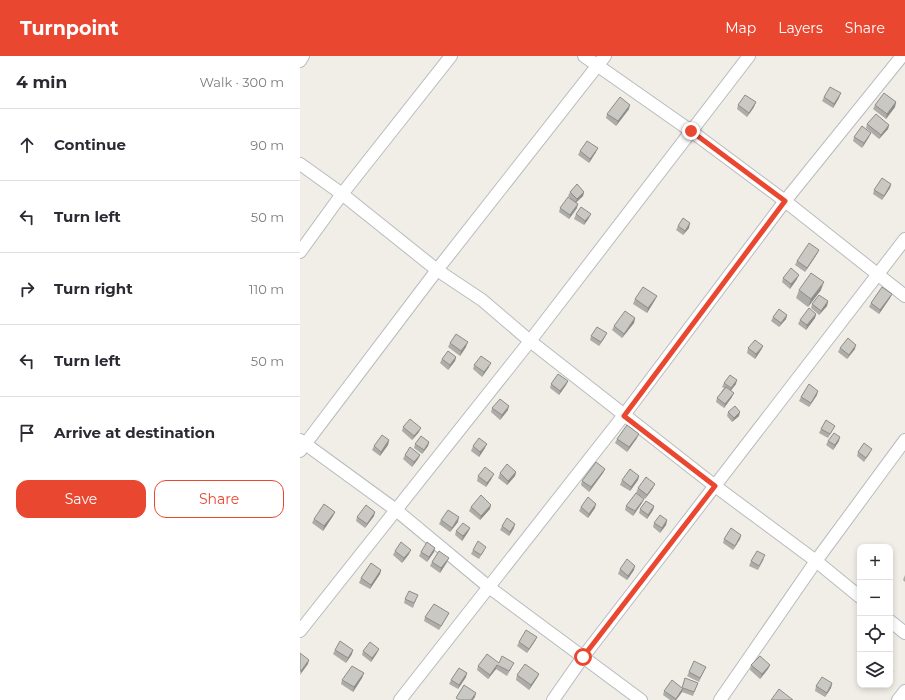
<!DOCTYPE html>
<html lang="en">
<head>
<meta charset="utf-8">
<style>
	body { margin:0; font-family:Montserrat,sans-serif; background:#f2f2f3; color:#2b2b33 }
	.controls { position:absolute; right:12px; bottom:12px; display:grid; overflow:hidden; border-radius:8px; box-shadow:0 2px 6px #0003 }
	.controls button { width:36px; height:36px; display:grid; place-items:center; padding:0; border:0; border-bottom:1px solid #e1e1e2; background:#fff; color:#2b2b33; font:20px sans-serif }
	.stop { position:absolute; width:12px; height:12px; margin:-9px; border:3px solid #ea4731; border-radius:50%; background:#fff }
	.stop.end { background:#ea4731; border-color:#fff; box-shadow:0 1px 4px #0008 }
	.list { margin:0; padding:0; list-style:none }
	h2 { display:flex; justify-content:space-between; align-items:center; height:52px; margin:0; padding:0 16px; font-size:17px }
	h2 small { font-size:13px; font-weight:400; color:#7c7c81 }
	.list li { display:grid; grid-template-columns:26px 1fr auto; gap:12px; align-items:center; box-sizing:border-box; height:72px; padding:0 16px; border-top:1px solid #e1e1e2 }
	.list b { display:block; font-size:15px; white-space:nowrap }
	.list em { font-size:13px; font-style:normal; color:#7c7c81 }
	.actions { display:flex; gap:8px; padding:12px 16px }
	.actions a { flex:1; padding:9px 0; border:1px solid #ea4731; border-radius:12px; text-align:center; font-size:14px; color:#ea4731 }
	.actions .main { background:#ea4731; color:#fff }
	.icon { flex:none; width:22px; height:22px; fill:none; stroke:currentColor; stroke-width:2; stroke-linecap:round; stroke-linejoin:round }
	.map { position:relative; flex:none; width:605px; height:644px; overflow:hidden }
	header { display:flex; align-items:center; gap:24px; box-sizing:border-box; height:56px; padding:0 20px; background:#ea4731; color:#fff }
	header strong { font-size:19px }
	nav { display:flex; gap:22px; margin-inline-start:auto; font-size:14px }
	main { display:flex }
	aside { flex:1; background:#fff }
	.map>svg:first-child { display:block }
	.lines { fill:none; stroke-linecap:round; stroke-linejoin:round }
	.minor-casing { stroke:#b8bbbf; stroke-width:14 }
	.minor { stroke:#fff; stroke-width:12 }
	.wall { fill:#aeaca8 }
	.shaded-wall { fill:#8d8c88 }
	.building { fill:#cac8c3; stroke:#8d8c88 }
	.route { stroke:#ea4731; stroke-width:5 }
</style>
</head>
<body>
<header>
<strong>Turnpoint</strong>
<nav><a>Map</a><a>Layers</a><a>Share</a></nav>
</header>
<main>
<aside>
<h2>4 min<small>Walk · 300 m</small></h2>
<ul class="list">
<li><svg class="icon" aria-label="ahead" viewBox="0 0 24 24"><path d="M12 20V5M6 11l6-6 6 6"/></svg><div><b>Continue</b></div><em>90 m</em></li>
<li><svg class="icon" aria-label="left" viewBox="0 0 24 24"><path d="M17 20v-9H6M10 6l-5 5 5 5"/></svg><div><b>Turn left</b></div><em>50 m</em></li>
<li><svg class="icon" aria-label="right" viewBox="0 0 24 24"><path d="M7 20v-9h11M14 6l5 5-5 5"/></svg><div><b>Turn right</b></div><em>110 m</em></li>
<li><svg class="icon" aria-label="left" viewBox="0 0 24 24"><path d="M17 20v-9H6M10 6l-5 5 5 5"/></svg><div><b>Turn left</b></div><em>50 m</em></li>
<li><svg class="icon" aria-label="arrive" viewBox="0 0 24 24"><path d="M6 21V4h12l-3 4 3 4H6"/></svg><div><b>Arrive at destination</b></div></li>
</ul>
<div class="actions"><a class="main">Save</a><a>Share</a></div>
</aside>
<div class="map">
<svg width="605" height="644" viewBox="0 0 605 644">
	<rect width="100%" height="100%" fill="#f0eee6"/>
	<g class="lines">
		<g class="minor-casing">
			<g id="minor">
				<polyline points="284,0 391,75 485,145 605,240"/>
				<polyline points="0,5 3,0"/>
				<polyline points="0,108 42,138 137,214 182,244 230,285 415,430 516,505 560,541"/>
				<polyline points="0,196 42,138 151,0"/>
				<polyline points="0,384 96,454 190,532 341,644"/>
				<polyline points="0,395 137,214 305,0"/>
				<polyline points="590,565 605,577"/>
				<polyline points="0,575 230,285 449,0"/>
				<polyline points="100,644 324,359 485,145 602,0"/>
				<polyline points="253,644 283,601 605,183"/>
				<polyline points="420,644 516,505 605,384"/>
				<polyline points="598,644 605,635"/>
			</g>
		</g>
		<use href="#minor" class="minor"/>
	</g>
	<g class="wall">
		<polygon points="524,41 539,42 533,52 522,45"/>
		<polygon points="596,46 595,51 586,63 573,53 575,49"/>
		<polygon points="438,49 454,51 447,61 437,53"/>
		<polygon points="329,53 316,70 306,62 307,58"/>
		<polygon points="567,68 589,69 588,73 579,83 566,72"/>
		<polygon points="554,81 569,81 562,92 553,85"/>
		<polygon points="280,95 296,96 289,107 278,99"/>
		<polygon points="591,128 590,132 582,144 573,138 574,134"/>
		<polygon points="270,136 284,136 283,140 276,147 277,152 269,163 259,156 260,152 271,143 268,140"/>
		<polygon points="276,158 289,162 284,169 274,163"/>
		<polygon points="378,170 389,172 383,179 376,174"/>
		<polygon points="519,194 517,198 505,216 495,209 497,205"/>
		<polygon points="483,222 497,223 490,233 482,226"/>
		<polygon points="499,234 521,234 508,251 496,242"/>
		<polygon points="592,238 590,242 579,258 569,251 571,247"/>
		<polygon points="357,240 355,244 347,257 333,248 335,243"/>
		<polygon points="528,245 527,250 519,259 511,252 512,248"/>
		<polygon points="516,258 515,262 506,274 498,268 500,264"/>
		<polygon points="487,259 486,263 479,271 471,265 473,261"/>
		<polygon points="335,262 334,267 322,282 312,274 314,270"/>
		<polygon points="291,280 305,281 299,290 290,284"/>
		<polygon points="150,287 166,291 160,300 148,291"/>
		<polygon points="463,290 461,294 455,303 447,297 448,292"/>
		<polygon points="540,292 555,293 547,303 538,296"/>
		<polygon points="156,301 155,305 148,314 140,307 142,303"/>
		<polygon points="174,309 189,311 182,321 173,313"/>
		<polygon points="268,325 266,329 259,339 250,332 251,328"/>
		<polygon points="424,327 436,328 431,335 432,341 424,352 416,346 417,342 424,332 422,331"/>
		<polygon points="517,339 509,351 499,345 501,341"/>
		<polygon points="192,352 208,354 200,364 191,356"/>
		<polygon points="428,356 439,360 432,366 427,360"/>
		<polygon points="103,371 119,376 112,384 102,375"/>
		<polygon points="521,373 533,374 528,382 519,377"/>
		<polygon points="337,382 327,396 315,387 317,383"/>
		<polygon points="89,384 88,389 80,400 72,394 74,390"/>
		<polygon points="528,385 539,385 533,394 526,389"/>
		<polygon points="129,386 128,390 122,398 114,392 115,388"/>
		<polygon points="173,390 185,392 179,401 171,395"/>
		<polygon points="558,396 570,397 564,406 557,400"/>
		<polygon points="105,399 120,399 118,403 112,411 103,403"/>
		<polygon points="305,413 303,417 289,436 281,429 282,425"/>
		<polygon points="216,416 215,420 207,429 198,422 200,417"/>
		<polygon points="178,420 192,422 186,431 177,425"/>
		<polygon points="339,420 338,424 330,435 320,429 322,424"/>
		<polygon points="338,432 353,432 345,443 336,437"/>
		<polygon points="342,447 333,460 325,454 326,450"/>
		<polygon points="354,450 353,454 347,463 339,457 340,453"/>
		<polygon points="171,451 190,453 180,464 169,455"/>
		<polygon points="281,451 295,452 288,462 279,455"/>
		<polygon points="35,456 33,460 23,475 12,467 14,463"/>
		<polygon points="74,460 65,472 56,465 57,461"/>
		<polygon points="141,464 158,466 150,476 139,468"/>
		<polygon points="367,464 366,469 360,477 353,471 354,467"/>
		<polygon points="202,470 214,472 209,480 200,474"/>
		<polygon points="170,472 168,476 162,485 155,479 156,475"/>
		<polygon points="441,479 440,483 433,494 423,487 424,483"/>
		<polygon points="135,492 134,496 127,506 119,500 121,496"/>
		<polygon points="173,494 184,495 179,503 171,498"/>
		<polygon points="95,495 109,498 102,507 93,499"/>
		<polygon points="464,503 458,514 449,510 451,505"/>
		<polygon points="132,506 147,506 140,517 130,510"/>
		<polygon points="320,513 334,514 327,524 318,518"/>
		<polygon points="81,514 80,518 70,533 59,527 61,522"/>
		<polygon points="605,519 605,526 603,524"/>
		<polygon points="118,539 113,552 104,547 105,543"/>
		<polygon points="149,557 147,561 139,574 124,565 125,561"/>
		<polygon points="237,581 235,585 227,597 217,590 219,586"/>
		<polygon points="79,593 77,597 71,606 62,599 63,595"/>
		<polygon points="35,594 52,598 46,607 33,598"/>
		<polygon points="199,607 212,611 207,620 196,613 188,623 177,614 178,610"/>
		<polygon points="451,609 470,609 468,613 460,623 450,614"/>
		<polygon points="406,611 399,626 387,620 389,616"/>
		<polygon points="64,617 62,622 53,636 41,628 42,624"/>
		<polygon points="239,618 237,622 229,634 216,624 217,619"/>
		<polygon points="166,621 158,633 149,628 151,624"/>
		<polygon points="398,627 393,640 382,636 376,644 370,644 363,639 364,635 382,632"/>
		<polygon points="532,627 531,632 525,641 515,635 516,630"/>
	</g>
	<g class="shaded-wall">
		<polygon points="541,37 539,42 533,52 534,48"/>
		<polygon points="456,46 454,51 447,61 449,57"/>
		<polygon points="596,46 595,51 586,63 587,58"/>
		<polygon points="330,49 329,53 316,70 318,65"/>
		<polygon points="589,69 588,73 579,83 581,79"/>
		<polygon points="571,77 569,81 562,92 564,87"/>
		<polygon points="298,92 296,96 289,107 290,103"/>
		<polygon points="591,128 590,132 582,144 584,140"/>
		<polygon points="284,136 283,140 275,147 277,143"/>
		<polygon points="278,148 277,152 269,163 270,159"/>
		<polygon points="291,158 289,162 284,169 285,165"/>
		<polygon points="390,167 389,172 383,179 385,175"/>
		<polygon points="519,194 517,198 505,216 507,212"/>
		<polygon points="499,219 497,223 490,233 491,228"/>
		<polygon points="524,226 521,234 508,251 511,243"/>
		<polygon points="592,238 590,242 579,258 580,254"/>
		<polygon points="357,240 355,244 347,257 348,252"/>
		<polygon points="528,245 527,250 519,259 521,255"/>
		<polygon points="516,258 515,262 506,274 507,269"/>
		<polygon points="487,259 486,263 479,271 481,267"/>
		<polygon points="335,262 334,267 322,282 324,278"/>
		<polygon points="307,277 305,281 299,290 301,286"/>
		<polygon points="168,286 166,291 160,300 161,295"/>
		<polygon points="556,289 555,293 547,303 549,299"/>
		<polygon points="463,290 461,294 455,303 456,298"/>
		<polygon points="156,301 155,305 148,314 150,309"/>
		<polygon points="191,307 189,311 182,321 184,316"/>
		<polygon points="437,324 436,328 429,336 431,332"/>
		<polygon points="268,325 266,329 259,339 260,335"/>
		<polygon points="518,335 517,339 509,351 511,347"/>
		<polygon points="434,337 432,341 424,352 425,348"/>
		<polygon points="209,350 208,354 200,364 202,359"/>
		<polygon points="440,356 439,360 432,366 434,362"/>
		<polygon points="121,372 119,376 112,384 114,380"/>
		<polygon points="339,378 337,382 327,396 329,391"/>
		<polygon points="540,381 539,385 533,394 535,389"/>
		<polygon points="89,384 88,389 80,400 81,396"/>
		<polygon points="129,386 128,390 122,398 124,394"/>
		<polygon points="187,388 185,392 179,401 180,396"/>
		<polygon points="120,399 118,403 112,411 114,406"/>
		<polygon points="305,413 303,417 289,436 291,431"/>
		<polygon points="216,416 215,420 207,429 208,425"/>
		<polygon points="194,418 192,422 186,431 187,427"/>
		<polygon points="339,420 338,424 330,435 331,431"/>
		<polygon points="355,428 353,432 345,443 347,439"/>
		<polygon points="344,443 342,447 333,460 335,455"/>
		<polygon points="296,448 295,452 288,462 289,458"/>
		<polygon points="191,449 190,453 180,464 181,460"/>
		<polygon points="354,450 353,454 347,463 348,459"/>
		<polygon points="35,456 33,460 23,475 24,470"/>
		<polygon points="75,456 74,460 65,472 67,468"/>
		<polygon points="159,461 158,466 150,476 152,472"/>
		<polygon points="367,464 366,469 360,477 362,472"/>
		<polygon points="215,468 214,472 209,480 210,476"/>
		<polygon points="170,472 168,476 162,485 163,480"/>
		<polygon points="441,479 440,483 433,494 435,490"/>
		<polygon points="135,492 134,496 127,506 129,501"/>
		<polygon points="111,494 109,498 102,507 104,502"/>
		<polygon points="149,502 147,506 140,517 141,512"/>
		<polygon points="335,510 334,514 327,524 328,520"/>
		<polygon points="81,514 80,518 70,533 71,529"/>
		<polygon points="237,581 235,585 227,597 229,593"/>
		<polygon points="79,593 77,597 71,606 72,602"/>
		<polygon points="53,594 52,598 46,607 48,602"/>
		<polygon points="9,604 8,608 0,619 1,615"/>
		<polygon points="197,609 196,613 188,623 190,619"/>
		<polygon points="470,609 468,613 460,623 462,618"/>
		<polygon points="64,617 62,622 53,636 54,631"/>
		<polygon points="167,617 166,621 158,633 159,629"/>
		<polygon points="239,618 237,622 229,634 231,629"/>
		<polygon points="532,627 531,632 525,641"/>
		<polygon points="383,632 382,636 376,644 375,644"/>
		<polygon points="176,637 175,641 173,644 171,644"/>
	</g>
	<g class="building">
		<polygon points="530,31 541,37 534,48 524,41"/>
		<polygon points="584,37 596,46 587,58 575,49"/>
		<polygon points="445,39 456,46 449,57 438,49"/>
		<polygon points="320,41 330,49 318,65 307,58"/>
		<polygon points="576,58 589,69 581,79 567,68"/>
		<polygon points="562,70 571,77 564,87 554,81"/>
		<polygon points="287,85 298,92 290,103 280,95"/>
		<polygon points="582,122 591,128 584,140 574,134"/>
		<polygon points="277,128 284,136 277,143 270,136"/>
		<polygon points="268,141 278,148 270,159 260,152"/>
		<polygon points="281,151 291,158 285,165 276,158"/>
		<polygon points="383,162 390,167 385,175 378,170"/>
		<polygon points="509,187 519,194 507,212 497,205"/>
		<polygon points="491,212 499,219 491,228 483,222"/>
		<polygon points="511,217 524,226 511,243 499,234"/>
		<polygon points="343,231 357,240 348,252 335,243"/>
		<polygon points="582,231 592,238 580,254 571,247"/>
		<polygon points="519,239 528,245 521,255 512,248"/>
		<polygon points="509,252 516,258 507,269 500,264"/>
		<polygon points="479,253 487,259 481,267 473,261"/>
		<polygon points="325,255 335,262 324,278 314,270"/>
		<polygon points="297,271 307,277 301,286 291,280"/>
		<polygon points="156,278 168,286 161,295 150,287"/>
		<polygon points="548,282 556,289 549,299 540,292"/>
		<polygon points="455,284 463,290 456,298 448,292"/>
		<polygon points="148,295 156,301 150,309 142,303"/>
		<polygon points="181,300 191,307 184,316 174,309"/>
		<polygon points="258,318 268,325 260,335 251,328"/>
		<polygon points="430,319 437,324 431,332 424,327"/>
		<polygon points="509,328 518,335 511,347 501,341"/>
		<polygon points="426,331 434,337 425,348 417,342"/>
		<polygon points="200,343 209,350 202,359 192,352"/>
		<polygon points="435,350 440,356 434,362 428,356"/>
		<polygon points="110,363 121,372 114,380 103,371"/>
		<polygon points="526,364 535,370 530,378 521,373"/>
		<polygon points="327,369 339,378 329,391 317,383"/>
		<polygon points="534,377 540,381 535,389 528,385"/>
		<polygon points="82,379 89,384 81,396 74,390"/>
		<polygon points="121,380 129,386 124,394 115,388"/>
		<polygon points="179,382 187,388 180,396 173,390"/>
		<polygon points="564,387 572,393 566,402 558,396"/>
		<polygon points="110,391 120,399 114,406 105,399"/>
		<polygon points="296,406 305,413 291,431 282,425"/>
		<polygon points="207,408 216,416 208,425 200,417"/>
		<polygon points="185,411 194,418 187,427 178,420"/>
		<polygon points="330,413 339,420 331,431 322,424"/>
		<polygon points="346,421 355,428 347,439 338,432"/>
		<polygon points="336,437 344,443 335,455 326,450"/>
		<polygon points="181,439 191,449 181,460 171,451"/>
		<polygon points="288,441 296,448 289,458 281,451"/>
		<polygon points="346,445 354,450 348,459 340,453"/>
		<polygon points="24,448 35,456 24,470 14,463"/>
		<polygon points="66,449 75,456 67,468 57,461"/>
		<polygon points="148,454 159,461 152,472 141,464"/>
		<polygon points="360,459 367,464 362,472 354,467"/>
		<polygon points="207,462 215,468 210,476 202,470"/>
		<polygon points="163,467 170,472 163,480 156,475"/>
		<polygon points="431,472 441,479 435,490 424,483"/>
		<polygon points="178,485 186,491 181,499 173,494"/>
		<polygon points="101,486 111,494 104,502 95,495"/>
		<polygon points="127,486 135,492 129,501 121,496"/>
		<polygon points="139,495 149,502 141,512 132,506"/>
		<polygon points="457,495 465,499 459,510 451,505"/>
		<polygon points="327,503 335,510 328,520 320,513"/>
		<polygon points="71,507 81,514 71,529 61,522"/>
		<polygon points="109,535 118,539 114,547 105,543"/>
		<polygon points="134,548 149,557 141,570 125,561"/>
		<polygon points="226,574 237,581 229,593 219,586"/>
		<polygon points="40,585 53,594 48,602 35,594"/>
		<polygon points="70,586 79,593 72,602 63,595"/>
		<polygon points="0,597 9,604 1,615 0,615"/>
		<polygon points="187,598 199,607 202,600 214,607 209,615 197,609 190,619 178,610"/>
		<polygon points="460,600 470,609 462,618 451,609"/>
		<polygon points="394,605 406,611 400,622 389,616"/>
		<polygon points="225,608 239,618 231,629 217,619"/>
		<polygon points="52,610 64,617 54,631 42,624"/>
		<polygon points="159,612 167,617 159,629 151,624"/>
		<polygon points="590,613 593,615 590,620"/>
		<polygon points="522,621 532,627 527,637 516,630"/>
		<polygon points="385,622 398,627 394,636 383,632 376,643 364,635 372,624 382,632"/>
		<polygon points="164,629 176,637 171,644 159,644 156,642"/>
		<polygon points="479,633 493,644 471,644"/>
	</g>
	<g class="lines">
		<polyline class="route" points="283,601 415,430 324,360 485,145 391,75"/>
	</g>
</svg>
<div class="controls">
<button>+</button>
<button>−</button>
<button><svg class="icon" aria-label="locate" viewBox="0 0 24 24"><circle cx="12" cy="12" r="6"/><path d="M12 2v4M12 18v4M2 12h4M18 12h4"/></svg></button>
<button><svg class="icon" aria-label="layers" viewBox="0 0 24 24"><path d="M12 4l9 5-9 5-9-5zM3 14l9 5 9-5"/></svg></button>
</div>
<div class="stop" style="left:283px;top:601px"></div>
<div class="stop end" style="left:391px;top:75px"></div>
</div>
</main>
</body>
</html>
